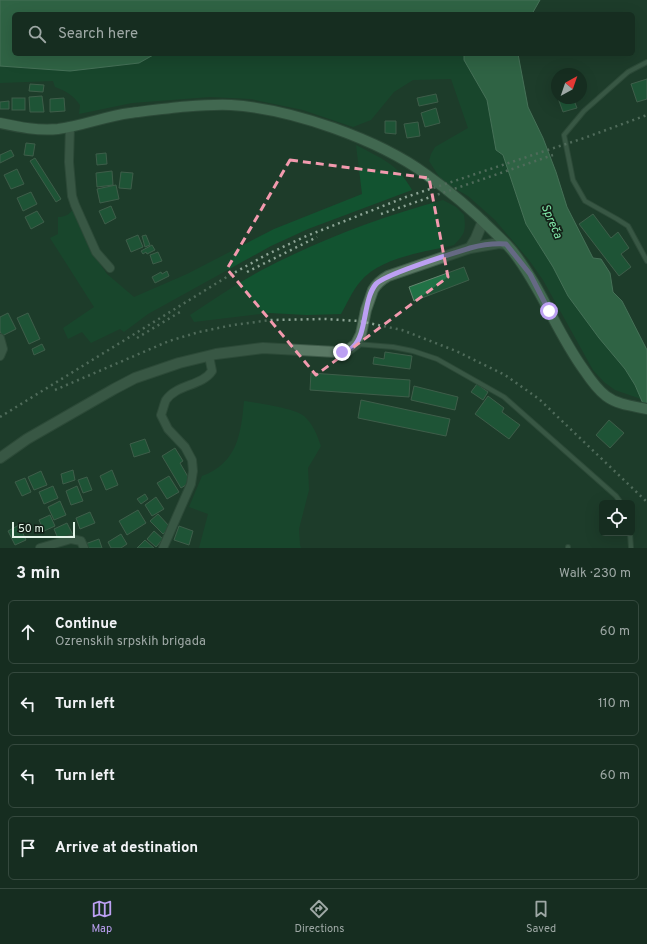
<!DOCTYPE html>
<html lang="en">
<head>
<meta charset="utf-8">
<style>
	body { margin:0; font-family:Overpass,sans-serif; background:#23392d; color:#f1f3f6 }
	.controls { position:absolute; right:12px; bottom:12px; display:grid; overflow:hidden; border-radius:6px; box-shadow:0 4px 16px #0002 }
	.controls button { width:36px; height:36px; display:grid; place-items:center; padding:0; border:0; border-bottom:1px solid #35493e; background:#162d20; color:#f1f3f6; font:20px sans-serif }
	.compass { position:absolute; left:551px; top:68px; width:36px; height:36px; border-radius:50%; background:#162d20; box-shadow:0 4px 16px #0002; rotate:40deg }
	.scale { position:absolute; left:12px; bottom:10px; width:63px; box-sizing:border-box; padding-left:4px; border:2px solid #e3f5e9; border-top:0; font-size:11px; line-height:14px; white-space:nowrap; color:#e3f5e9; -webkit-text-stroke:3px #132017; paint-order:stroke }
	.stop { position:absolute; width:12px; height:12px; margin:-9px; border:3px solid #bca0f2; border-radius:50%; background:#fff }
	.stop.end { background:#bca0f2; border-color:#fff; box-shadow:0 1px 4px #0008 }
	.list { margin:0; padding:0; list-style:none }
	h2 { display:flex; justify-content:space-between; align-items:center; height:52px; margin:0; padding:0 16px; font-size:17px }
	h2 small { font-size:13px; font-weight:400; color:#9ea8a5 }
	.list li { display:grid; grid-template-columns:26px 1fr auto; gap:12px; align-items:center; box-sizing:border-box; height:64px; margin:0 8px 8px; padding:0 8px; border:1px solid #35493e; border-radius:6px }
	.list b { display:block; font-size:15px; white-space:nowrap }
	.list p { margin:0; font-size:13px; white-space:nowrap; color:#9ea8a5 }
	.list em { font-size:13px; font-style:normal; color:#9ea8a5 }
	.icon { flex:none; width:22px; height:22px; fill:none; stroke:currentColor; stroke-width:2; stroke-linecap:round; stroke-linejoin:round }
	.map { position:relative; flex:none; width:647px; height:548px; overflow:hidden }
	.search { position:absolute; background:#162d20; box-shadow:0 4px 16px #0002; left:12px; right:12px; top:12px; height:44px; display:flex; align-items:center; gap:10px; box-sizing:border-box; padding:0 14px; border-radius:6px; color:#9ea8a5; font-size:15px }
	.sheet { height:340px; background:#162d20 }
	nav { display:flex; justify-content:space-around; align-items:center; box-sizing:border-box; height:56px; border-top:1px solid #35493e; background:#162d20; font-size:11px; color:#9ea8a5 }
	nav a { display:grid; justify-items:center; gap:2px }
	nav .on { color:#bca0f2 }
	.map>svg:first-child { display:block }
	.green { fill:#125330 }
	.water { fill:#469365; stroke:#75b08d }
	.building { fill:#217246; stroke:#658670 }
	.lines { fill:none; stroke-linecap:round; stroke-linejoin:round }
	.service-casing { stroke:#3e5a49; stroke-width:6 }
	.minor-casing { stroke:#3e5a49; stroke-width:10 }
	.tertiary-casing { stroke:#3e5a49; stroke-width:12 }
	.secondary-casing { stroke:#3e5a49; stroke-width:12 }
	.service { stroke:#5a7864; stroke-width:4 }
	.minor { stroke:#5a7864; stroke-width:8 }
	.tertiary { stroke:#5a7864; stroke-width:10 }
	.secondary { stroke:#6d9e7e; stroke-width:10 }
	.rail { stroke:#8ca495; stroke-width:2.5; stroke-dasharray:2 4; stroke-linecap:butt }
	.route { stroke:#bca0f2; stroke-width:5 }
	.marked { fill:none; stroke:#f29aae; stroke-width:3; stroke-dasharray:8 5; stroke-linejoin:round }
	.labels { text-anchor:middle; stroke-width:3.5; stroke-linejoin:round; paint-order:stroke }
	.water-label { font-size:12px; font-style:italic; fill:#84eead; stroke:#132017 }
</style>
</head>
<body>
<div class="map">
<svg width="647" height="548" viewBox="0 0 647 548">
	<rect width="100%" height="100%" fill="#1e3c2a"/>
	<g class="green">
		<path d="M153 54H464V60L487 100 496 150 503 155 526 224 553 267 568 296 599 338 625 369 635 385 641 399 615 390 604 382 593 370 543 280 529 260 495 220 468 196 442 181 429 161 431 154 435 147 468 128 451 79 413 80 394 92 371 120 353 127 303 110 251 99 210 97 132 103 79 114 80 105C73 95 66 91 55 87L53 81 0 83V66L70 71 139 63Z"/>
		<path d="M356 145C382 159 397 163 412 190L308 229 271 246 148 314 124 332 120 329 91 343 82 332 68 339 63 328 94 307 50 238 58 234V217C65 217 69 215 73 209L94 255 107 274 134 297 187 274 274 229 362 194Z"/>
		<path d="M443 200 456 207 464 215C466 231 465 234 454 245 425 252 380 257 360 282 352 291 347 304 341 314L307 315 269 313 194 322 190 315C213 300 236 284 260 271 317 241 380 217 443 200Z"/>
		<path d="M244 401C258 403 294 408 304 416 313 424 317 435 321 446L308 468 309 490 299 529 300 545 301 548H199L208 514 189 507 202 476C237 463 241 435 244 401Z"/>
	</g>
	<g class="water">
		<polygon points="0,0 540,0 532,14 14,14 14,54 155,54 139,63 70,71 0,66"/>
		<polygon points="464,54 518,54 528,107 543,138 556,172 567,207 593,258 601,259 610,273 613,292 622,301 647,350 647,413 635,385 625,369 599,338 568,296 553,267 526,224 503,155 496,150 487,100 464,60"/>
	</g>
	<g class="building">
		<polygon points="647,79 647,99 637,102 631,84"/>
		<polygon points="30,84 44,85 43,92 29,91"/>
		<polygon points="436,94 438,102 419,106 417,98"/>
		<polygon points="42,96 44,112 30,112 29,97"/>
		<rect x="12" y="98" width="13" height="12"/>
		<polygon points="64,98 65,111 50,112 50,99"/>
		<polygon points="558,98 573,98 577,108 563,112"/>
		<polygon points="9,101 9,109 0,109 0,102"/>
		<polygon points="436,108 440,123 425,127 421,113"/>
		<polygon points="385,121 396,121 396,134 385,133"/>
		<polygon points="418,122 420,136 407,138 404,124"/>
		<polygon points="26,143 35,144 33,156 24,155"/>
		<polygon points="11,150 14,156 0,163 0,155"/>
		<polygon points="106,153 107,164 97,165 96,154"/>
		<polygon points="35,158 61,199 56,202 30,161"/>
		<polygon points="17,169 24,184 11,189 4,175"/>
		<polygon points="112,171 113,185 97,187 96,173"/>
		<polygon points="121,172 133,173 131,189 119,188"/>
		<polygon points="116,185 119,199 100,203 97,189"/>
		<polygon points="31,192 37,204 23,211 17,198"/>
		<polygon points="111,206 116,218 105,224 99,211"/>
		<polygon points="37,211 44,222 31,229 25,217"/>
		<polygon points="593,214 611,238 618,232 629,248 621,254 631,267 619,276 579,224"/>
		<polygon points="138,235 143,247 131,252 126,240"/>
		<polygon points="146,235 150,245 145,247 142,236"/>
		<polygon points="152,245 155,250 147,254 146,252 143,254 141,251"/>
		<polygon points="158,252 162,261 153,264 150,255"/>
		<polygon points="464,267 469,280 414,301 409,287"/>
		<polygon points="167,271 169,276 155,283 152,277 161,272 162,274"/>
		<polygon points="8,313 16,329 2,336 0,331 0,317"/>
		<polygon points="28,313 40,339 29,344 17,318"/>
		<polygon points="42,344 45,350 34,355 32,349"/>
		<polygon points="385,352 412,356 410,369 373,364 374,357 384,359"/>
		<polygon points="311,373 410,380 409,397 310,390"/>
		<polygon points="477,384 488,392 483,400 471,392"/>
		<polygon points="414,386 458,397 455,410 411,400"/>
		<polygon points="488,396 504,408 502,412 520,425 509,439 475,414"/>
		<polygon points="361,400 450,419 446,436 358,418"/>
		<polygon points="609,420 624,433 610,448 596,435"/>
		<polygon points="145,439 150,452 134,457 130,444"/>
		<polygon points="175,448 183,461 180,463 191,482 181,488 162,456"/>
		<polygon points="73,470 75,480 63,484 61,474"/>
		<polygon points="112,470 118,485 106,490 100,476"/>
		<polygon points="41,471 47,485 34,490 28,477"/>
		<polygon points="169,476 179,492 167,499 157,483"/>
		<polygon points="87,477 92,490 83,493 78,480"/>
		<polygon points="25,478 31,492 22,496 15,482"/>
		<polygon points="53,486 58,498 44,504 39,492"/>
		<polygon points="77,486 83,501 71,505 66,491"/>
		<polygon points="145,494 148,499 141,504 137,499"/>
		<polygon points="156,497 164,509 152,516 145,505"/>
		<polygon points="60,501 66,515 54,520 48,507"/>
		<polygon points="138,510 146,523 127,535 119,521"/>
		<polygon points="90,512 95,523 80,529 76,518"/>
		<polygon points="158,514 170,527 163,534 150,521"/>
		<polygon points="50,515 55,526 44,531 39,520"/>
		<polygon points="67,523 73,535 59,541 54,529"/>
		<polygon points="19,525 26,540 15,545 8,531"/>
		<polygon points="179,526 193,531 189,545 174,540"/>
		<polygon points="154,531 163,539 156,547 147,539"/>
		<polygon points="121,534 127,544 121,548 111,548 108,542"/>
		<polygon points="99,539 102,548 87,548 85,544"/>
		<polygon points="145,540 154,548 137,548"/>
	</g>
	<g class="lines">
		<g class="service-casing">
			<g id="service">
				<polyline points="647,62 628,72 584,111 564,135 573,180 585,201 617,219 628,226 647,261"/>
				<polyline points="356,344 393,347 413,351 437,359 504,397 616,496 621,503"/>
				<polyline points="630,533 631,548"/>
				<polyline points="568,547 568,548"/>
			</g>
		</g>
		<g class="minor-casing">
			<g id="minor">
				<polyline points="70,126 69,162 72,196 75,205 96,252 110,268"/>
				<polyline points="0,338 3,349 0,356"/>
				<polyline points="40,548 71,539 81,541 84,548"/>
				<path d="M163 548 191 484 193 471 192 460 185 447 168 429 161 415C163 410 164 404 166 400 177 384 202 386 212 371L209 356"/>
			</g>
		</g>
		<g class="tertiary-casing">
			<g id="tertiary">
				<polyline points="470,248 476,238 483,221"/>
				<path d="M0 458 27 439 114 389 135 378 179 363 216 354 263 348 336 352H342L348 350 356 344 361 334 366 310 373 290C377 283 381 280 388 276L470 248 499 243 506 244"/>
			</g>
		</g>
		<g class="secondary-casing">
			<path id="secondary" d="M0 123C19 127 38 131 58 129 82 126 106 116 130 113 163 109 198 104 231 105 292 109 378 139 427 175 451 192 472 210 492 230 500 238 508 245 514 253 542 289 557 333 584 370 590 379 598 390 606 396 618 405 633 406 647 409"/>
		</g>
		<use href="#service" class="service"/>
		<use href="#minor" class="minor"/>
		<use href="#tertiary" class="tertiary"/>
		<use href="#secondary" class="secondary"/>
		<g class="rail">
			<polyline points="381,214 553,155"/>
			<polyline points="247,272 317,237"/>
			<polyline points="137,338 180,312"/>
			<polyline points="55,390 169,341 199,332 233,325 271,320 325,319 359,321 402,330 456,351 505,375 539,399 647,502"/>
			<polyline points="0,417 225,278 266,255 304,237 406,197 587,137 647,115"/>
		</g>
	</g>
	<g class="lines">
		<path class="route" d="M342 352C346 351 350 350 353 347 367 335 363 299 376 284 385 274 454 253 470 248 481 245 494 243 506 244L530 274 549 311"/>
	</g>
	<path d="M0 0H647V548H0ZM290 160 429 178 448 277 316 375 227 269Z" fill="#1e3c2a" fill-opacity=".55" fill-rule="evenodd"/>
	<path class="marked" d="M290 160 429 178 448 277 316 375 227 269Z"/>
	<g class="labels">
		<g class="water-label">
			<text transform="translate(552 221) rotate(67)" y="4">Spreča</text>
		</g>
	</g>
</svg>
<div class="controls">
<button><svg class="icon" aria-label="locate" viewBox="0 0 24 24"><circle cx="12" cy="12" r="6"/><path d="M12 2v4M12 18v4M2 12h4M18 12h4"/></svg></button>
</div>
<svg class="compass" viewBox="-18 -18 36 36"><path d="M0-13l5 13h-10z" fill="#e53935"/><path d="M0 13l5-13h-10z" fill="#9ea8a5"/></svg>
<div class="scale">50 m</div>
<div class="stop" style="left:549px;top:311px"></div>
<div class="stop end" style="left:342px;top:352px"></div>
<div class="search"><svg class="icon" aria-label="search" viewBox="0 0 24 24"><circle cx="10" cy="10" r="6"/><path d="M15 15l6 6"/></svg>Search here</div>
</div>
<section class="sheet">
<h2>3 min<small>Walk · 230 m</small></h2>
<ul class="list">
<li><svg class="icon" aria-label="ahead" viewBox="0 0 24 24"><path d="M12 20V5M6 11l6-6 6 6"/></svg><div><b>Continue</b><p>Ozrenskih srpskih brigada</p></div><em>60 m</em></li>
<li><svg class="icon" aria-label="left" viewBox="0 0 24 24"><path d="M17 20v-9H6M10 6l-5 5 5 5"/></svg><div><b>Turn left</b></div><em>110 m</em></li>
<li><svg class="icon" aria-label="left" viewBox="0 0 24 24"><path d="M17 20v-9H6M10 6l-5 5 5 5"/></svg><div><b>Turn left</b></div><em>60 m</em></li>
<li><svg class="icon" aria-label="arrive" viewBox="0 0 24 24"><path d="M6 21V4h12l-3 4 3 4H6"/></svg><div><b>Arrive at destination</b></div></li>
</ul>
</section>
<nav>
<a class="on"><svg class="icon" aria-label="map" viewBox="0 0 24 24"><path d="M3 6l6-2 6 2 6-2v14l-6 2-6-2-6 2zM9 4v14M15 6v14"/></svg>Map</a>
<a><svg class="icon" aria-label="directions" viewBox="0 0 24 24"><path d="M12 3l9 9-9 9-9-9zM9 14v-3h6M13 9l2 2-2 2"/></svg>Directions</a>
<a><svg class="icon" aria-label="saved" viewBox="0 0 24 24"><path d="M7 4h10v16l-5-4-5 4z"/></svg>Saved</a>
</nav>
</body>
</html>
